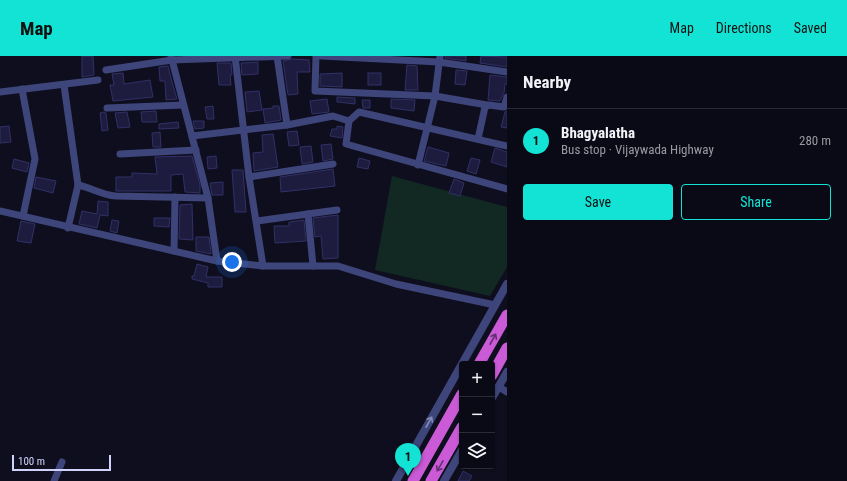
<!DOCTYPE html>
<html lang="en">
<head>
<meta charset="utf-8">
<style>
	body { margin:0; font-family:"Roboto Condensed",sans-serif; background:#13131f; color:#f1f3f6 }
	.controls { position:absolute; right:12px; bottom:12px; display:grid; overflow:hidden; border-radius:4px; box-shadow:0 1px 3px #0004 }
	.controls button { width:36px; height:36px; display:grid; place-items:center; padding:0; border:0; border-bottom:1px solid #2a2b35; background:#0a0a16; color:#f1f3f6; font:20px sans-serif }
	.scale { position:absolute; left:12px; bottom:10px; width:99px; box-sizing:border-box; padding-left:4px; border:2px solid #d0d2fb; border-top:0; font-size:11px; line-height:14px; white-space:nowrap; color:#d0d2fb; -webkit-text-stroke:3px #0e0e1e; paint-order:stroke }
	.you { position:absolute; left:232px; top:206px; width:14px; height:14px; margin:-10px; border:3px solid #fff; border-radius:50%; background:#1a73e8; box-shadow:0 0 0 6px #1a73e833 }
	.badge { display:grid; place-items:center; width:26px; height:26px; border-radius:50%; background:#13e3d4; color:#111; font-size:13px; font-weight:700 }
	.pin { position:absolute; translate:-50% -33px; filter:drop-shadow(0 1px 2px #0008) }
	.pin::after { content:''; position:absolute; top:21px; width:14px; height:12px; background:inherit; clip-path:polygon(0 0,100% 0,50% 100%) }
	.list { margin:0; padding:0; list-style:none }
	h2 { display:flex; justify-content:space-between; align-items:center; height:52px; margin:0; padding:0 16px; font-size:17px }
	h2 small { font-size:13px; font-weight:400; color:#999aa1 }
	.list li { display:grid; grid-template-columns:26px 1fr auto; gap:12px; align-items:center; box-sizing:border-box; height:64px; padding:0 16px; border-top:1px solid #2a2b35 }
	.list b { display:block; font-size:15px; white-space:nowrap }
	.list p { margin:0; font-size:13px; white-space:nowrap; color:#999aa1 }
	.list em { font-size:13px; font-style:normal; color:#999aa1 }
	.actions { display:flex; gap:8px; padding:12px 16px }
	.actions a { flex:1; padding:9px 0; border:1px solid #13e3d4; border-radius:4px; text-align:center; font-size:14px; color:#13e3d4 }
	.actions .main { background:#13e3d4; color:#111 }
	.icon { flex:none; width:22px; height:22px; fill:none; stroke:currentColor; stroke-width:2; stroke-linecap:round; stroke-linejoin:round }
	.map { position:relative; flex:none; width:507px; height:425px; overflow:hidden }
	header { display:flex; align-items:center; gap:24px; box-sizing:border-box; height:56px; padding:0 20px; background:#13e3d4; color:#111 }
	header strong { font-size:19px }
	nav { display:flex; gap:22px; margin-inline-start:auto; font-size:14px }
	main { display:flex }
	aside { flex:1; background:#0a0a16 }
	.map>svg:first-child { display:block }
	.green { fill:#122823 }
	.building { fill:#1d1c3e; stroke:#313068 }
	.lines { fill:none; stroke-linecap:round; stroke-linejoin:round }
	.minor { stroke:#3d457a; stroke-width:7 }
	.tertiary { stroke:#3d457a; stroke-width:8 }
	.trunk { stroke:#ca5ad6; stroke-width:11 }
	.oneway { stroke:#633071 }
	.oneway2 { stroke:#868cba }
</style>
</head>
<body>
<header>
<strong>Map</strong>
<nav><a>Map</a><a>Directions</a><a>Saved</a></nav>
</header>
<main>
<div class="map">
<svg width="507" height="425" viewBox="0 0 507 425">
	<rect width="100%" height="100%" fill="#0e0e1e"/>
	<polygon class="green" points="392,120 507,151 507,211 490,240 375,214"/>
	<g class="building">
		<polygon points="82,0 93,0 94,19 82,21"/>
		<polygon points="445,0 466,0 466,5 445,2"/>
		<polygon points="481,0 507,1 507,11 480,7"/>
		<polygon points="292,3 309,4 310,16 297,16 298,38 288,39 283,5"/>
		<polygon points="258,6 258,18 242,19 241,7"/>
		<polygon points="217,7 231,7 232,19 230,19 231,29 219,29"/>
		<polygon points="407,9 417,10 418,34 405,34"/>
		<polygon points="168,10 172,26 177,43 166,44 165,25 160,25 159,11"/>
		<polygon points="456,14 467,15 465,29 455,28"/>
		<polygon points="123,17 124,28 150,24 153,41 113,45 110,29 114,29 112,18"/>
		<polygon points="342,17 342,31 320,30 320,18"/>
		<rect x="368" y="17" width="13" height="12"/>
		<polygon points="490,19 507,21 507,28 505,28 504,37 500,45 488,44"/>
		<polygon points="259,35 262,54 247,56 245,36"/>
		<polygon points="337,41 355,42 355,48 337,46"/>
		<polygon points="327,43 329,56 312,58 310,45"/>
		<polygon points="391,43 415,44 414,55 391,52"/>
		<polygon points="362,44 370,44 370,52 363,52"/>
		<polygon points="213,50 214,63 207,63 205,51"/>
		<polygon points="273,50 279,50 281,64 265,67 263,53 273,52"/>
		<polygon points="156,55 157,66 142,66 141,56"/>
		<polygon points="507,55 507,72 501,71 505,56"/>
		<polygon points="104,56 106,57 108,74 102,75 100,57"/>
		<polygon points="127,56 130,71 118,72 115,57"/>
		<polygon points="193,65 204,65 204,72 195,73"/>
		<polygon points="178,66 179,72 159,73 159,68"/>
		<polygon points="9,70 11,86 0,87 0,71"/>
		<polygon points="337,70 343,71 342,82 330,80 332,73 337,73"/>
		<polygon points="297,75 299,89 289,90 287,76"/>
		<polygon points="160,76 161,91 153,91 152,77"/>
		<polygon points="273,78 278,111 254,115 253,97 263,96 262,79"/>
		<polygon points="331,88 333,103 323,105 321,89"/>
		<polygon points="311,90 313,106 302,108 300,91"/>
		<polygon points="428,91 449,97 446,110 424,105"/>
		<polygon points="495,92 507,96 507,111 491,106"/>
		<polygon points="192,100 200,129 200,137 185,136 183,118 171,119 171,135 116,135 116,121 132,121 132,117 157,118 155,101"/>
		<polygon points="216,100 217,112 208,113 207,101"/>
		<polygon points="359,102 370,105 368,113 357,111"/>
		<polygon points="471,102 480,104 476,118 467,115"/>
		<polygon points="14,103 29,107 27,116 12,112"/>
		<polygon points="333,113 335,130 281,136 280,121"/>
		<polygon points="232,114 243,114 246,156 235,156"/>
		<polygon points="36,121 56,125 53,137 34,132"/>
		<polygon points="454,123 464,127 460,140 449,137"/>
		<polygon points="223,126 223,139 212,139 210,127"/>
		<polygon points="98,145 108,146 108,160 100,159 97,172 79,168 82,155 97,158"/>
		<polygon points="192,148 193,184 179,183 180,149"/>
		<polygon points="338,159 338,202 323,203 321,180 315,181 313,162"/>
		<polygon points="154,162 170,162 169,171 154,170"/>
		<polygon points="112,164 119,165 117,177 110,175"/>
		<polygon points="304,164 306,185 275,187 274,170 289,170 289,166"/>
		<polygon points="21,165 35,168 31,187 17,185"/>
		<polygon points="196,181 209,181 211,198 196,195"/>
		<polygon points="197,208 208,211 206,221 222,221 222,231 208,231 208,227 192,223 192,220 194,220"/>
		<polygon points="463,415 472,420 469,425 458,425"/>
	</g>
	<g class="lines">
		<g class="minor">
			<polyline points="171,0 208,142 217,205"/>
			<polyline points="235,0 249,121 263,210"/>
			<polyline points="277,0 287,69"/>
			<polyline points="316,0 315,35 435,40 487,49"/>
			<polyline points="321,0 439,6 507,16"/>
			<polyline points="106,14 172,4 288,0"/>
			<polyline points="64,29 78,129 68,172"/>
			<polyline points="22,33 35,103 23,160"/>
			<polyline points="0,36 98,24"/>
			<polyline points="107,52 183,49"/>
			<polyline points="192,80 287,69 333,60 349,65"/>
			<polyline points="478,83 485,51 489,49 504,51 507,41"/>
			<polyline points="507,90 359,56 349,65 346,88 507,133"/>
			<polyline points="120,98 196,94"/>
			<polyline points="418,109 435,40 440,0"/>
			<polyline points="249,121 333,108"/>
			<path d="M78 129C92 132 102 139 116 140L208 142"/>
			<polyline points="0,155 217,205 263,210 338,210 396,228 495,249"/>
			<polyline points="308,158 313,210"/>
			<polyline points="257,165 337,154"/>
			<polyline points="174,195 175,141"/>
			<polyline points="499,331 507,336"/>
			<polyline points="54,425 62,406"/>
		</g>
		<g class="tertiary">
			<polyline points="492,342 507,316"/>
			<polyline points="396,425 507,228"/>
			<polyline points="444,425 462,394"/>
		</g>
		<g class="trunk">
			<polyline points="479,308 507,259"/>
			<polyline points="492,319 507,292"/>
			<polyline points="413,425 462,338"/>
			<polyline points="431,425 462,371"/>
		</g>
	</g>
	<defs><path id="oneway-shaft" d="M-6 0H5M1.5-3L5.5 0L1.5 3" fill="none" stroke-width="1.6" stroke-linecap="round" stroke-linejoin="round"/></defs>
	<g class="oneway">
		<use href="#oneway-shaft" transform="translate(493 283) rotate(-61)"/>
		<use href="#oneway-shaft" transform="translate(440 410) rotate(120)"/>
	</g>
	<use class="oneway2" href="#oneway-shaft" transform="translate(429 366) rotate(-61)"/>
</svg>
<div class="controls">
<button>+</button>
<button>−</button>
<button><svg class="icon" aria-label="layers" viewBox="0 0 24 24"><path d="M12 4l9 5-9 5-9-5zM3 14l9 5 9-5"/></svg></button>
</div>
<div class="scale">100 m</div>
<div class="you"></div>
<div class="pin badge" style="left:408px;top:420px">1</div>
</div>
<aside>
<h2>Nearby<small></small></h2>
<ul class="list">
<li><span class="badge">1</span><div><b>Bhagyalatha</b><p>Bus stop · Vijaywada Highway</p></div><em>280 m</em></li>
</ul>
<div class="actions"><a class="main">Save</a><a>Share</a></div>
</aside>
</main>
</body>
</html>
